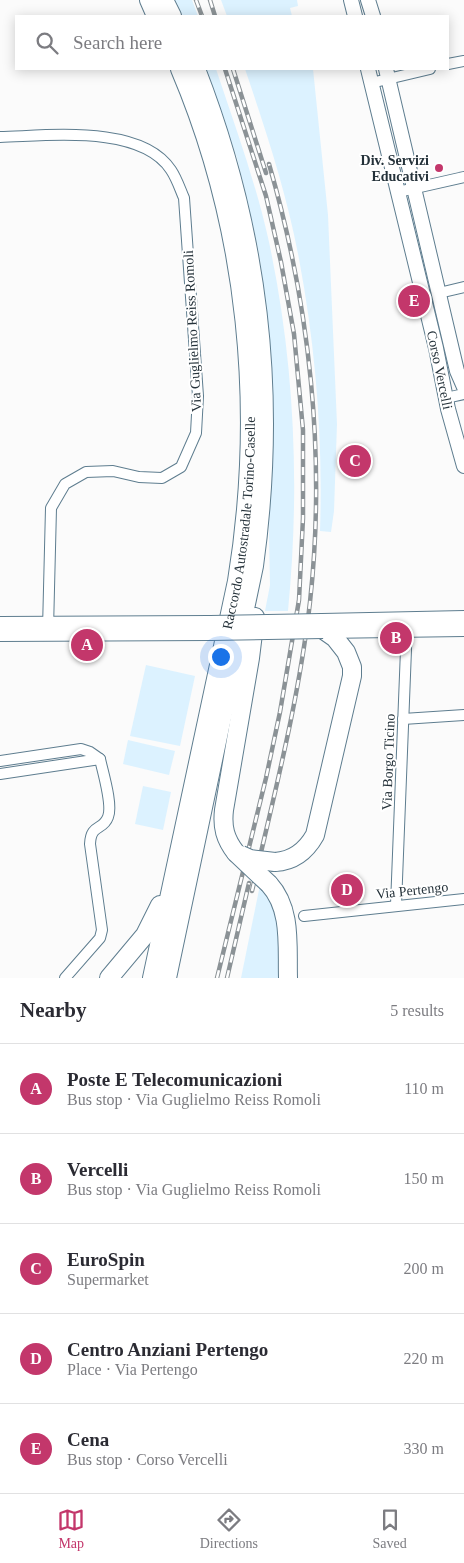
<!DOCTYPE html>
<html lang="en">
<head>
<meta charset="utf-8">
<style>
	body { margin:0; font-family:"Times New Roman",serif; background:#f7f7f7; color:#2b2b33 }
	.you { position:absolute; left:220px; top:656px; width:18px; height:18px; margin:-12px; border:4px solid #fff; border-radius:50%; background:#1a73e8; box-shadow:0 0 0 8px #1a73e833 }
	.badge { display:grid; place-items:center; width:32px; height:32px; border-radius:50%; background:#c3376b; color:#fff; font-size:16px; font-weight:700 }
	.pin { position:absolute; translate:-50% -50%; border:2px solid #fff; box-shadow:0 1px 5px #0006 }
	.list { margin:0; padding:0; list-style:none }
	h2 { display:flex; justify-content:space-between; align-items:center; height:65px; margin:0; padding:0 20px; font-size:21px }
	h2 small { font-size:16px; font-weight:400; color:#7c7c81 }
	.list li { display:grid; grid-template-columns:32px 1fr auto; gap:15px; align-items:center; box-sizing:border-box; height:90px; padding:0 20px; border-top:1px solid #e1e1e2 }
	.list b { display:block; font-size:19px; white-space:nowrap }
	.list p { margin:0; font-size:16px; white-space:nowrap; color:#7c7c81 }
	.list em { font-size:16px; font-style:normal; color:#7c7c81 }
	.icon { flex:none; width:28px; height:28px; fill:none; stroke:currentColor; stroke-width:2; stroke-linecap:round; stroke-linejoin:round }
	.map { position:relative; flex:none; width:464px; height:978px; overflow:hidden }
	.search { position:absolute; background:#fff; box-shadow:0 2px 12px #0003; left:15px; right:15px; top:15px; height:55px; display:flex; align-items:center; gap:12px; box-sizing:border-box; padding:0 18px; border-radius:0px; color:#7c7c81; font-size:19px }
	.sheet { height:515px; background:#fff }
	nav { display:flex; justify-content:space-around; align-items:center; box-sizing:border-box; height:70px; border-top:1px solid #e1e1e2; background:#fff; font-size:14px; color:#7c7c81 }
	nav a { display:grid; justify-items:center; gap:2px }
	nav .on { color:#c3376b }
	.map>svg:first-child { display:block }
	.green { fill:#dcf2ff }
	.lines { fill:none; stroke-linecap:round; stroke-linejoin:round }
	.street-casing { stroke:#5e7d8f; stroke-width:12 }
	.secondary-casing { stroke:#5e7d8f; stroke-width:16 }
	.highway-casing { stroke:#5e7d8f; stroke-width:20 }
	.street { stroke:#fff; stroke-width:10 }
	.secondary { stroke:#fff; stroke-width:14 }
	.highway { stroke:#fff; stroke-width:18 }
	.rail-casing { stroke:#8b9296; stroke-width:4.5 }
	.rail { stroke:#fff; stroke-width:2.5; stroke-dasharray:8; stroke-linecap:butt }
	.secondary-bridge-casing { stroke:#5e7d8f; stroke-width:16; stroke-linecap:butt }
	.highway-bridge-casing { stroke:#5e7d8f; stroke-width:20; stroke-linecap:butt }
	.secondary-bridge { stroke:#fff; stroke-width:14 }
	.highway-bridge { stroke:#fff; stroke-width:18 }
	.poi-dot { fill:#c3376b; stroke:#fff; stroke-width:2 }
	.labels { text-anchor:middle; stroke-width:4; stroke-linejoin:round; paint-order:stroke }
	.poi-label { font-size:14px; font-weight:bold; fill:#25323a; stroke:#fff; text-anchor:end }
	.street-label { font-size:14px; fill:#25323a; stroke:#fff }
</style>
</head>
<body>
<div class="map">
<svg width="464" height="978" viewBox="0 0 464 978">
	<rect width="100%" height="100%" fill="#fbfbfb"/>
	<g class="green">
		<polygon points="175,0 192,0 198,16 183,16"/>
		<polygon points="221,0 297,0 298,6 290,8 292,16 227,16"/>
		<path d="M206 69H216C235 126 256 183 269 242 295 364 300 488 288 611H265L270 585 269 536 271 392 267 311 259 253 248 203 237 158Z"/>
		<path d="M245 69H313L328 215 337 424 334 511 331 532 320 531C323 439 316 349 299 259 287 194 266 131 245 69Z"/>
		<polygon points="146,665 195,676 180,746 130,736"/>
		<polygon points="128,740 175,751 169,775 123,764"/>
		<polygon points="143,786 171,792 163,830 135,824"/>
		<polygon points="260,885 278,909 283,978 241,978"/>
	</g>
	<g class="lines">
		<g class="street-casing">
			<g id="street">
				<polyline points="448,64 464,61"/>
				<polyline points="371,83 430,69"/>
				<path d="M0 137C48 136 141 124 171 170 177 179 180 189 184 198L198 396 196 433 181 467 162 478 139 477 113 471 86 472 65 484 51 508 48 629"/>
				<polyline points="398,192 464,177"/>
				<polyline points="439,293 464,287"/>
				<polyline points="446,398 464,394"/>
				<polyline points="403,719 464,715"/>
				<path d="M0 761 81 749 90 752 100 759C103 773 113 805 108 817 103 831 91 823 90 844L102 930 100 938 65 978"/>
				<polyline points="0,774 100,759"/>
				<polyline points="396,905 407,624"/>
				<polyline points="304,916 464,899"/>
			</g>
		</g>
		<g class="secondary-casing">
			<g id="secondary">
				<polyline points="351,0 355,16"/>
				<polyline points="368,0 373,16"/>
				<polyline points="368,69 436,348 448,409 464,466"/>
				<polyline points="386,69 457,371 464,387"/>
				<polyline points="322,621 464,618"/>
				<polyline points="0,624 210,623"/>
				<polyline points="323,631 464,629"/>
				<polyline points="0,634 210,633"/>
			</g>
		</g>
		<g class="highway-casing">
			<g id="highway">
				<polyline points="149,0 156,16"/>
				<polyline points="164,0 172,16"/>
				<path d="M236 853C225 839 222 827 224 810L250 658 255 617"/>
				<path d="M275 862C293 861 306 851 315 835L352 676V667L346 652 335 638 325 631"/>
				<path d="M269 884C292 909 287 946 288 978"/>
				<polyline points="109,978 145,935 160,905"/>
				<path id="s1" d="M152 978 237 581C265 409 248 229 180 69"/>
				<path d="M167 978 254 566C278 393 259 231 196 69"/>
			</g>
		</g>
		<use href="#street" class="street"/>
		<use href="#secondary" class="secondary"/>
		<use href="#highway" class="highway"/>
		<g class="rail-casing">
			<g id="rail">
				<polyline points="196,0 202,16"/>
				<polyline points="210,0 215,16"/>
				<polyline points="233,69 266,173"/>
				<path d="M252 891C274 795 299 700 310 602 326 456 310 305 269 164"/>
				<polyline points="217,978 266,778 280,712 299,600 303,518 303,430 294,334 281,262 266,196 225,69"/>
				<polyline points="227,978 249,883"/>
			</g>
		</g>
		<use href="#rail" class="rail"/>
		<g class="secondary-bridge-casing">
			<g id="secondary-bridge">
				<polyline points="210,623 322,621"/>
				<polyline points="210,633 323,631"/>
			</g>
		</g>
		<g class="highway-bridge-casing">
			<g id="highway-bridge">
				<polyline points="236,853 269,884"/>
				<polyline points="241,855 250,859 275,862"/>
			</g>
		</g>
		<use href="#secondary-bridge" class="secondary-bridge"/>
		<use href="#highway-bridge" class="highway-bridge"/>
	</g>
	<circle class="poi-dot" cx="439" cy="168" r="5"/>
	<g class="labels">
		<g class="poi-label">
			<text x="429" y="165">Div. Servizi<tspan x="429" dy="16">Educativi</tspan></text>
		</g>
		<g class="street-label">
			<text transform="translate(192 331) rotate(-93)" y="5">Via Guglielmo Reiss Romoli</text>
			<text transform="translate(440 370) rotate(78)" y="5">Corso Vercelli</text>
			<text dy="5" stroke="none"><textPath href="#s1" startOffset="464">Raccordo Autostradale Torino-Caselle</textPath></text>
			<text transform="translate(388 762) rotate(-88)" y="5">Via Borgo Ticino</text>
			<text transform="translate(412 890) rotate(-6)" y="5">Via Pertengo</text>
		</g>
	</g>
</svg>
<div class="you"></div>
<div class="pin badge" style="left:87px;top:645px">A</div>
<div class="pin badge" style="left:396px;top:638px">B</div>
<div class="pin badge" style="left:355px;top:461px">C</div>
<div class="pin badge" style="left:347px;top:890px">D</div>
<div class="pin badge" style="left:414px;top:301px">E</div>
<div class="search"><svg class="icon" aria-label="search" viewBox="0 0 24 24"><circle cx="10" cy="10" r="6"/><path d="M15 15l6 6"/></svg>Search here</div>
</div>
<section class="sheet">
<h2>Nearby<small>5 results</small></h2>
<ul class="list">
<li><span class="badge">A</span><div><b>Poste E Telecomunicazioni</b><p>Bus stop · Via Guglielmo Reiss Romoli</p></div><em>110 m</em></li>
<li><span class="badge">B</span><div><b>Vercelli</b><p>Bus stop · Via Guglielmo Reiss Romoli</p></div><em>150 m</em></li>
<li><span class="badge">C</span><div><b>EuroSpin</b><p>Supermarket</p></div><em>200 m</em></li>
<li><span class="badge">D</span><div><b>Centro Anziani Pertengo</b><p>Place · Via Pertengo</p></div><em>220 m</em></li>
<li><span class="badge">E</span><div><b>Cena</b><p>Bus stop · Corso Vercelli</p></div><em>330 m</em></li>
</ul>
</section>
<nav>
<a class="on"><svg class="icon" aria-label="map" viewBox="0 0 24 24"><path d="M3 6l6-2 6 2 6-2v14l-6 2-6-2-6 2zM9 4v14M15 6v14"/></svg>Map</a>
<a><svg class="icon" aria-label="directions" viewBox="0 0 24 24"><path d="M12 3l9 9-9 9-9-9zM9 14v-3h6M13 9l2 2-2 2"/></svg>Directions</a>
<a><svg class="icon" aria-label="saved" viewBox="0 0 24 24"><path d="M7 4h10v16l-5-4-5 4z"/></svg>Saved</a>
</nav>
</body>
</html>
